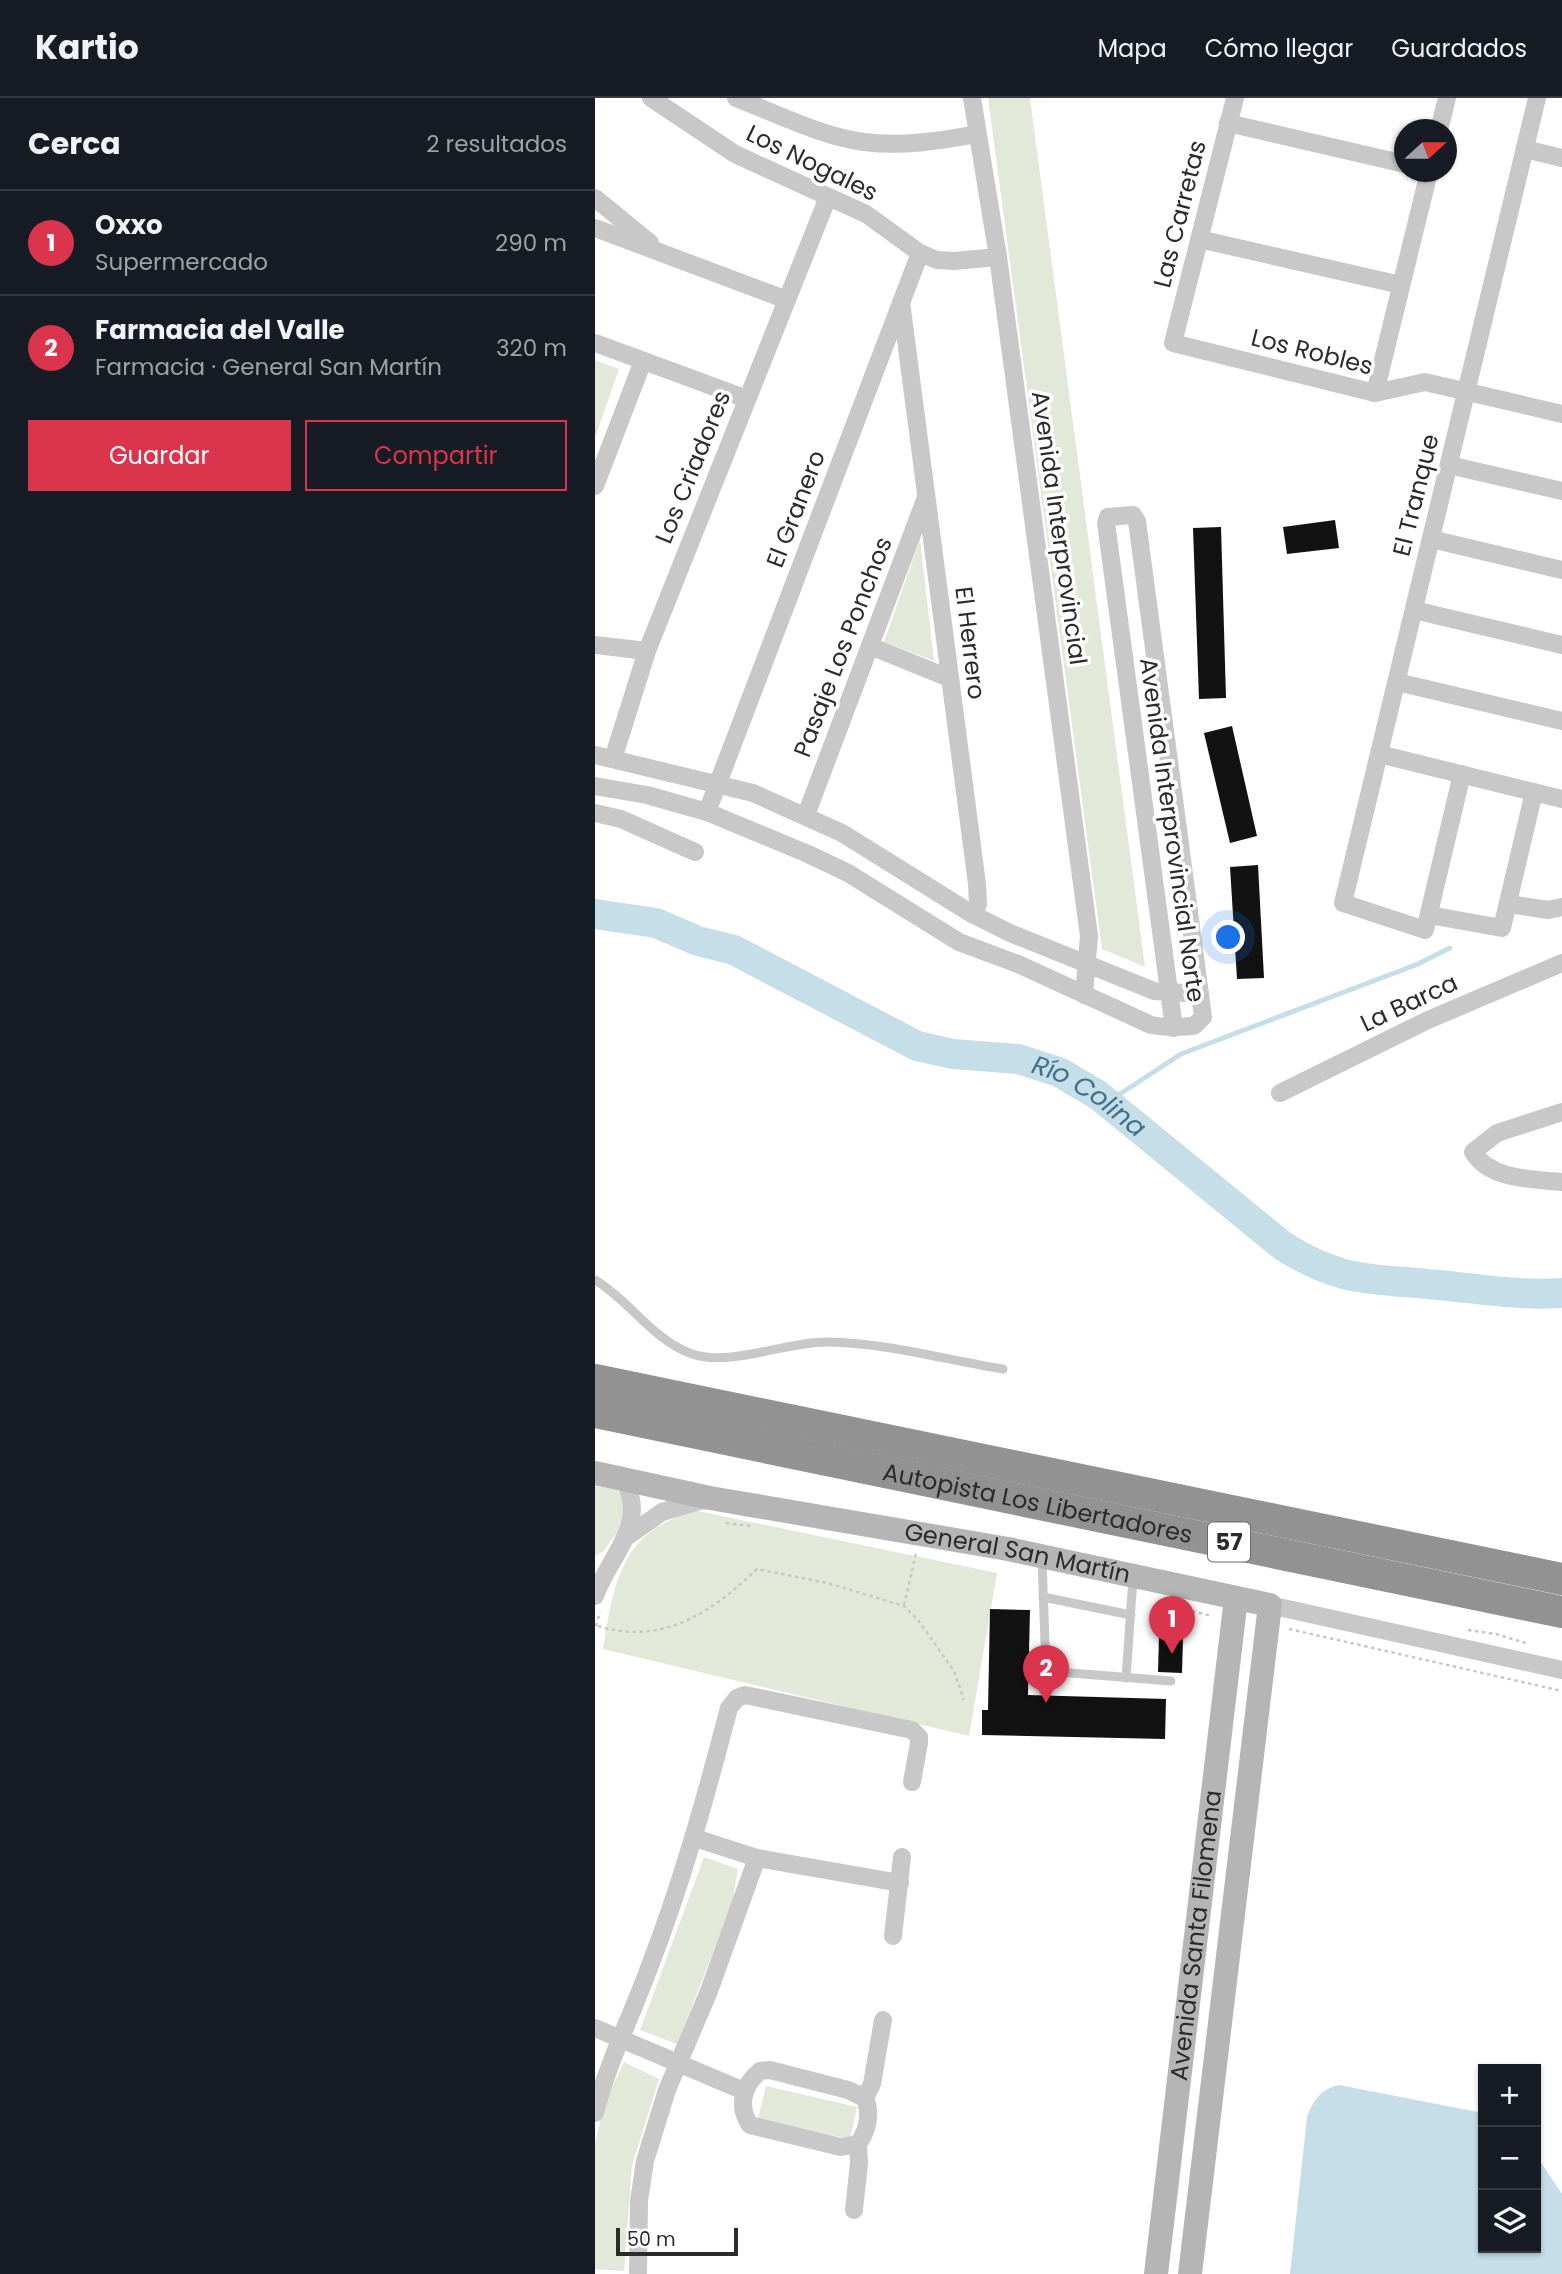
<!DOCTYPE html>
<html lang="es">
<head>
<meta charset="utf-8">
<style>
	body { margin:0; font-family:Poppins,sans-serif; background:#20242c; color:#f1f3f6 }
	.controls { position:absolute; right:21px; bottom:21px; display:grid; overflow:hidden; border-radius:0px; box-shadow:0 2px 5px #0004 }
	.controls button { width:63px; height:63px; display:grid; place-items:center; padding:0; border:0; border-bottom:2px solid #363941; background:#171b24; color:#f1f3f6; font:35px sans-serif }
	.compass { position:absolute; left:799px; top:21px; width:63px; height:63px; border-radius:50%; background:#171b24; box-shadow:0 2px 5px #0004; rotate:69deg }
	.scale { position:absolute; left:21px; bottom:18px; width:122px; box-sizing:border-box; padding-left:7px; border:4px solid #2b2b2b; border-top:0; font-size:19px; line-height:24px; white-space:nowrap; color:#2b2b2b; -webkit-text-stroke:5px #fff; paint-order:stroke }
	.you { position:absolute; left:634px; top:840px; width:24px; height:24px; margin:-18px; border:5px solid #fff; border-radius:50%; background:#1a73e8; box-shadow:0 0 0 10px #1a73e833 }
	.badge { display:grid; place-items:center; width:46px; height:46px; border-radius:50%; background:#db354e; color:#fff; font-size:23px; font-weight:700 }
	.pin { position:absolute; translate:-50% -58px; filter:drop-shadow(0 2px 4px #0008) }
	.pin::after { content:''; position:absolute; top:37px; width:24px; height:21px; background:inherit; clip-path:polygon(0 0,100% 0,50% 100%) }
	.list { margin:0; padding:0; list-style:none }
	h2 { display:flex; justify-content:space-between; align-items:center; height:91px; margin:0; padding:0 28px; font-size:30px }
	h2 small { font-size:23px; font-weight:400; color:#9ea1a6 }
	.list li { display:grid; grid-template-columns:46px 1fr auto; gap:21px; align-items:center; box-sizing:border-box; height:105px; padding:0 28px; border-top:2px solid #363941 }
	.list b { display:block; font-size:26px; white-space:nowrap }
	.list p { margin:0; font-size:23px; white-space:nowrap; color:#9ea1a6 }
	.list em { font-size:23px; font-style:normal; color:#9ea1a6 }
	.actions { display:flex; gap:14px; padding:21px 28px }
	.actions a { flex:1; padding:16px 0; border:2px solid #db354e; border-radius:0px; text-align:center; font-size:24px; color:#db354e }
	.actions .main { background:#db354e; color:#fff }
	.icon { flex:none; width:38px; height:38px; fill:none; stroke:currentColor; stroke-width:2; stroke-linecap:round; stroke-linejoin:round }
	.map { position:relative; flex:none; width:967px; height:2176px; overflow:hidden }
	header { display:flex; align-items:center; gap:42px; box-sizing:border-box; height:98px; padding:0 35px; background:#171b24; border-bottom:2px solid #363941 }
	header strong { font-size:33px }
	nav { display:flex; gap:38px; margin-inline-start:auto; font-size:24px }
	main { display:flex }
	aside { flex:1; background:#171b24 }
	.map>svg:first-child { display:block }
	.green { fill:#e3e9d9 }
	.water { fill:#c6dee8 }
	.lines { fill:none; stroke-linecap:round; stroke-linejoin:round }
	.stream { stroke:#c6dee8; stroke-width:5 }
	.river { stroke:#c6dee8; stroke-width:30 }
	.building { fill:#121212 }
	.path { stroke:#c8c8c8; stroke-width:2.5; stroke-dasharray:3.5 3.5; stroke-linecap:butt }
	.lane { stroke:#c8c8c8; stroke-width:9 }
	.street { stroke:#c8c8c8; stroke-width:18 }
	.secondary { stroke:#b5b5b5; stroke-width:24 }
	.highway { stroke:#929292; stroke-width:32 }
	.labels { text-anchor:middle; stroke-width:7; stroke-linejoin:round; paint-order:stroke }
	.shield { fill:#fff; stroke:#6b6b6b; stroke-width:2 }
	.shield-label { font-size:23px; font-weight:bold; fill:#2b2b2b }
	.street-label { font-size:24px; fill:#2b2b2b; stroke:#fff }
	.water-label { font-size:26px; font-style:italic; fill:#3f7288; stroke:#fff }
</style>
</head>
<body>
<header>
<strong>Kartio</strong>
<nav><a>Mapa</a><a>Cómo llegar</a><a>Guardados</a></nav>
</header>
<main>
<aside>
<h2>Cerca<small>2 resultados</small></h2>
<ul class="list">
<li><span class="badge">1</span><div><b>Oxxo</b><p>Supermercado</p></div><em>290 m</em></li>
<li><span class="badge">2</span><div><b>Farmacia del Valle</b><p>Farmacia · General San Martín</p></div><em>320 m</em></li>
</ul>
<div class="actions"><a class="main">Guardar</a><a>Compartir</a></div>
</aside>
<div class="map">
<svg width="967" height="2176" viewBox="0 0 967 2176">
	<rect width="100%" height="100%" fill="#fff"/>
	<g class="green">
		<polygon points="393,0 435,0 550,869 507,851"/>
		<polygon points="0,262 24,271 0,340"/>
		<polygon points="325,441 339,563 289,544"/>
		<polygon points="0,1388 21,1391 31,1401 32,1420 9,1453 0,1458"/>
		<path d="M98 1412 402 1475 374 1638 8 1551C15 1509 20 1459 58 1432 70 1423 85 1418 98 1412Z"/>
		<polygon points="109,1759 143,1771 137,1807 82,1946 45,1932"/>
		<polygon points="29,1964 64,1981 37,2068 29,2173 0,2171 0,2044 10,2004"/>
		<polygon points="171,1988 262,2009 255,2041 163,2021"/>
	</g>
	<path class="water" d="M744 1987 888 2015V2150H941V2057L967 2096V2176H695L712 2019C719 2001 725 1992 744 1987Z"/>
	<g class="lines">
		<polyline class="stream" points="503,997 525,996 586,956 823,866 855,850"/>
		<path class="river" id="s1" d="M0 816 61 825 103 843 139 852 322 948 358 956 423 961 464 974 503 997 688 1148C748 1186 777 1180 843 1187 885 1191 925 1198 967 1195"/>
	</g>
	<g class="building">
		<polygon points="740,422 744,450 692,456 688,429"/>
		<polygon points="626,429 631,600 604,601 598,430"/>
		<polygon points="637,628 662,738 635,745 609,635"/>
		<polygon points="663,767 669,880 642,881 635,769"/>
		<polygon points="395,1511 435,1512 433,1597 571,1601 570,1641 387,1637 387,1612 393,1612"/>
		<polygon points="564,1539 588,1540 587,1575 563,1574"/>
	</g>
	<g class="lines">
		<g class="path">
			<polyline points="131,1425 156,1428"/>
			<polyline points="309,1507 321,1455"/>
			<polyline points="597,1513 617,1518"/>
			<polyline points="1,1528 5,1514"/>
			<path d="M3 1528C68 1548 117 1514 162 1471L232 1485 309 1508 323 1522 359 1573 369 1602"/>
			<polyline points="694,1531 967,1593"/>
			<polyline points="873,1532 901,1536 934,1546"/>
		</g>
		<g class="lane">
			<path d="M0 1182C34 1202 59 1243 97 1256 137 1269 192 1243 234 1244 292 1245 352 1262 408 1271"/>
			<polyline points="447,1460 451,1573 576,1583"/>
			<polyline points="448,1499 536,1517"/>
			<polyline points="531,1580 538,1480"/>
		</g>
		<g class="street">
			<polyline points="56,0 140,56 271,116 325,155 342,162 359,163 403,159"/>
			<path d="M141 0C181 15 225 38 269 44 306 49 345 43 382 36"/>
			<polyline points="377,0 403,159 494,838 489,897"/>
			<polyline points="640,0 578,245 780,295 830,284 967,316"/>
			<polyline points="633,25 810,66"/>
			<polyline points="844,32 852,0"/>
			<polyline points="930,51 967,60"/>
			<polyline points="0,100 55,145"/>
			<polyline points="0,130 192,202"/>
			<polyline points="604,141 806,187"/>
			<polyline points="306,204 382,786 383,806 377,816"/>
			<polyline points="0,245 152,301"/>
			<polyline points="780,295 834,74"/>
			<polyline points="854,367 967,393"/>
			<polyline points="0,388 48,263"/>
			<polyline points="836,441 967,472"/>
			<polyline points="819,512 967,547"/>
			<polyline points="0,547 52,553"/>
			<polyline points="275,548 354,580"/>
			<polyline points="802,584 967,623"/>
			<polyline points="784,656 967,701"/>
			<polyline points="0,657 158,695 247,735 377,816 415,835 559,893 605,896"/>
			<polyline points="18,661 52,553 233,99"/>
			<polyline points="867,676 830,832 748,805 942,0"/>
			<path d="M0 688 52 697 112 714 213 756 253 775 364 844 423 866 556 927C571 930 584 929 599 928L608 919 542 423 538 417 513 419 511 425 579 930"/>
			<polyline points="112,714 325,155"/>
			<polyline points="0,715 26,721 100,754"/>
			<polyline points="211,717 330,402"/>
			<polyline points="913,806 953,812 967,809"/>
			<polyline points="834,817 907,830 939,694"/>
			<polyline points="685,995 833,922 967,865"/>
			<path d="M967 1014 902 1035 878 1054C895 1082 937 1081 967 1084"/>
			<polyline points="33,1438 67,1414 111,1401"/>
			<path d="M0 1498C14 1458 55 1425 28 1381"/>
			<polyline points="675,1507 967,1572"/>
			<polyline points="100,1740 162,1760 305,1785"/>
			<polyline points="298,1838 307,1759"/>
			<polyline points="0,1930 149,1993"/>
			<path d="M175 1972 253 1992 270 2000C276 2016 273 2032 263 2046L246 2049 155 2027C142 2008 148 1987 165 1973Z"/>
			<polyline points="270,2000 277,1986 288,1922"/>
			<path d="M0 2015C13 1964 36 1919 54 1870 87 1785 111 1698 134 1610L142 1600 150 1597 317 1632 324 1639V1645L317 1684"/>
			<polyline points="259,2112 264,2065 263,2046"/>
			<polyline points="43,2176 44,2103 50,2063 72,1992 114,1893 162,1760"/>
		</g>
		<g class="secondary">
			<path id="s2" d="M0 1375 115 1400 413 1451 675 1507 595 2176"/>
			<path id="s3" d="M561 2176 641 1500"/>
		</g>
		<g class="highway">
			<polyline points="0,1282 967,1481"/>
			<path id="s4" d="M0 1314 967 1514"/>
		</g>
	</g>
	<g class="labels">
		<rect class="shield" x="613" y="1424.5" width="42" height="39" rx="5"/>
		<g class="shield-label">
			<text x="634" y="1452">57</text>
		</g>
		<g class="street-label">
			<text transform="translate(217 65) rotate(26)" y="8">Los Nogales</text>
			<text transform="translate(585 116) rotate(-76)" y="8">Las Carretas</text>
			<text transform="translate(717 254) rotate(14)" y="8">Los Robles</text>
			<text transform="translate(98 369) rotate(-68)" y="8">Los Criadores</text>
			<text transform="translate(821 397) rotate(-76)" y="8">El Tranque</text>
			<text transform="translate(201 411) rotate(-69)" y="8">El Granero</text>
			<text transform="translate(464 430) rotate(82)" y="8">Avenida Interprovincial</text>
			<text transform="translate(375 545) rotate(83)" y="8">El Herrero</text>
			<text transform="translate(248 549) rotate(-69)" y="8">Pasaje Los Ponchos</text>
			<text transform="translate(577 732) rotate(82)" y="8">Avenida Interprovincial Norte</text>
			<text transform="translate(814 905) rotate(-25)" y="8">La Barca</text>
			<text dy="8" stroke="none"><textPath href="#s4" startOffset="452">Autopista Los Libertadores</textPath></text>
			<text dy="8" stroke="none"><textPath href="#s2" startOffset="430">General San Martín</textPath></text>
			<text dy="8" stroke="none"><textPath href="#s3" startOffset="341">Avenida Santa Filomena</textPath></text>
		</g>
		<g class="water-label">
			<text dy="9" stroke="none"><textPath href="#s1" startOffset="534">Río Colina</textPath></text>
		</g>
	</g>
</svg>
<div class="controls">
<button>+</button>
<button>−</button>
<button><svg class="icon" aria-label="layers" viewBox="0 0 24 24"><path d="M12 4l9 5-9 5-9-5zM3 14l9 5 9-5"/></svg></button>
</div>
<svg class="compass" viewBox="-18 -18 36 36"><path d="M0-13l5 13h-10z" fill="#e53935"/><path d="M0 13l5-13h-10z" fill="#9ea1a6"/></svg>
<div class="scale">50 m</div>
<div class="you"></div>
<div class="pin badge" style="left:577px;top:1556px">1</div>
<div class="pin badge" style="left:451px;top:1605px">2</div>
</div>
</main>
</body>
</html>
